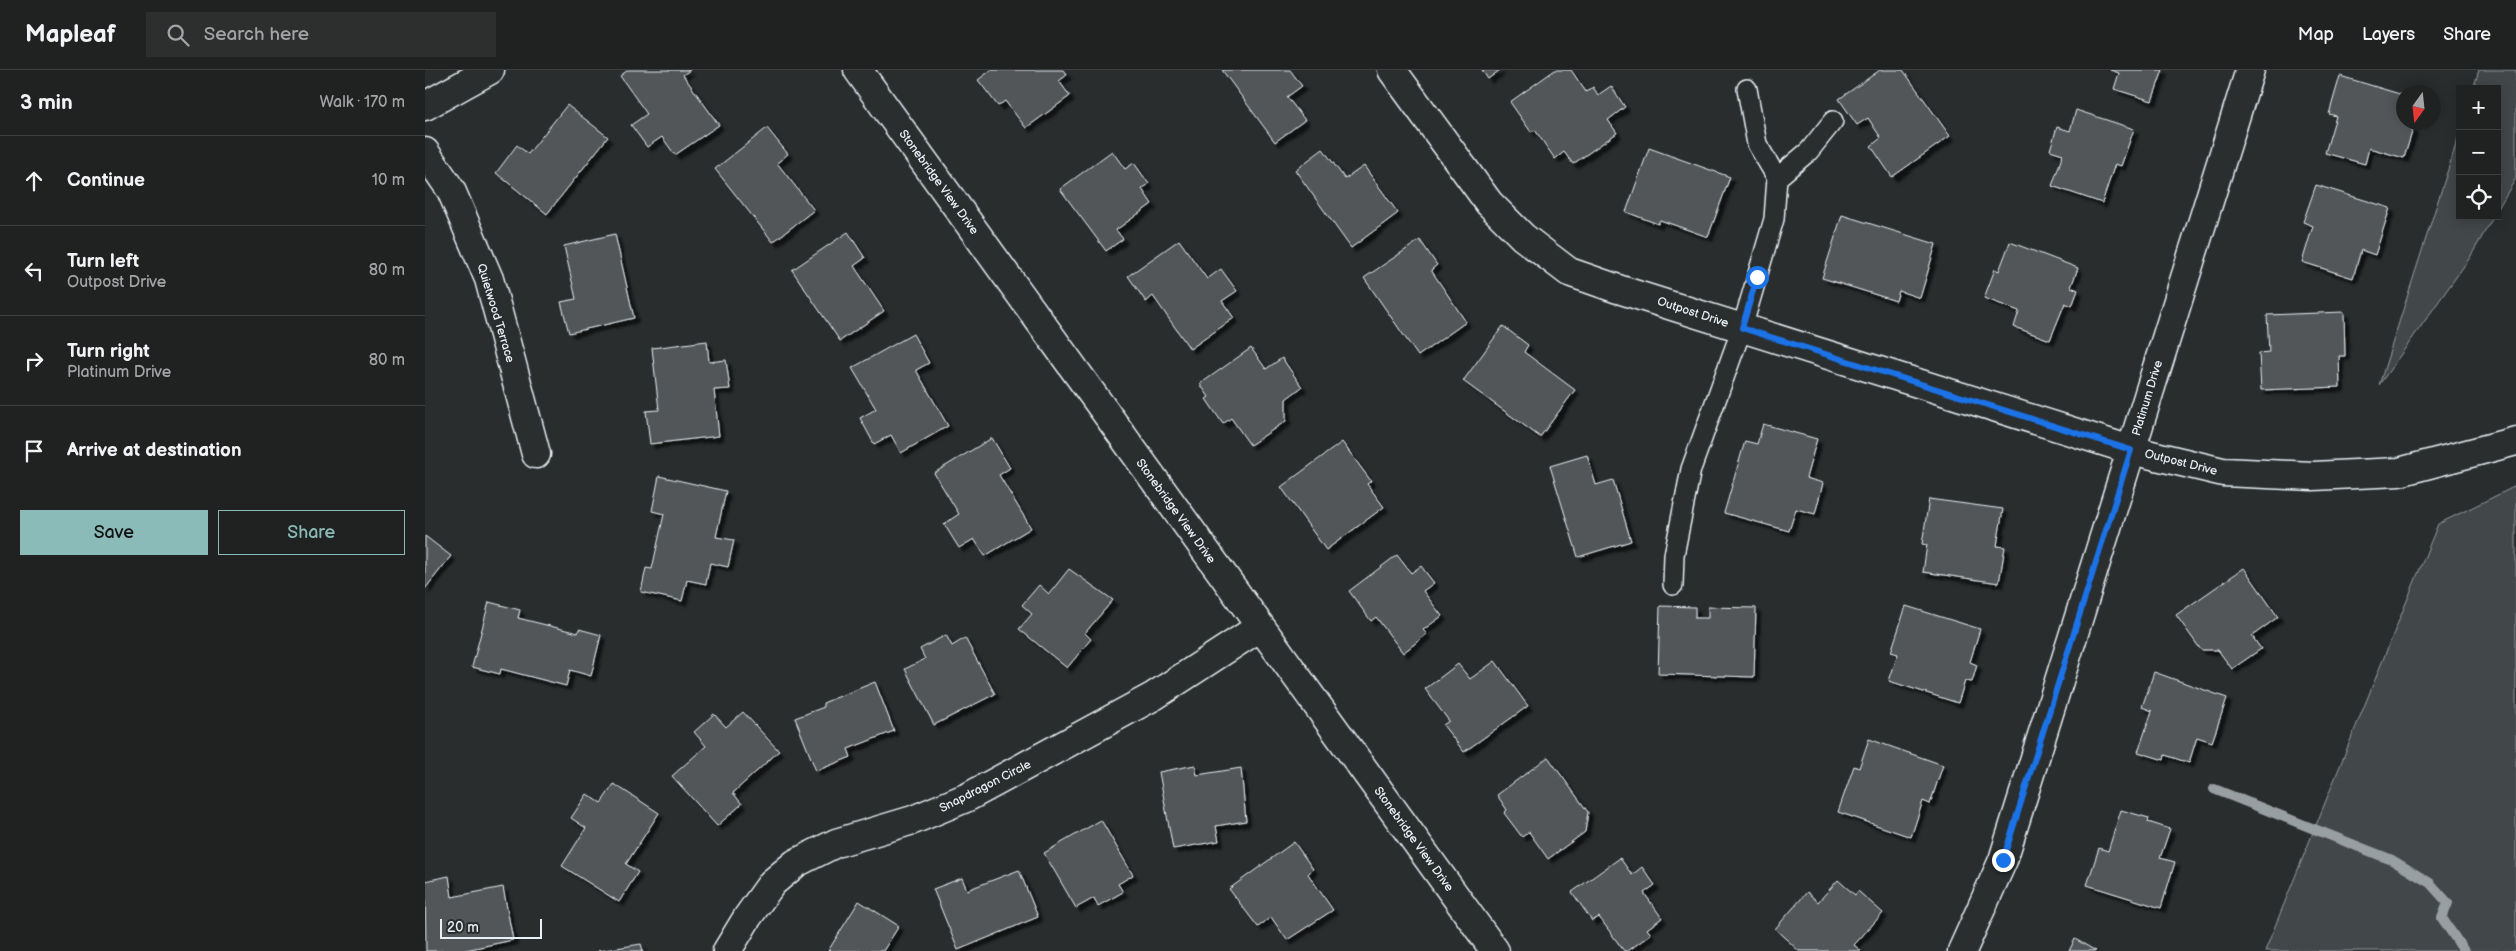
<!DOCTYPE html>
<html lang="en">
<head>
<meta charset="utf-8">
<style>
	body { margin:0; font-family:"Balsamiq Sans",sans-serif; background:#2d2f2f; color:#f1f3f6 }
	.controls { position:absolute; right:15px; top:15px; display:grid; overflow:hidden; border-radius:0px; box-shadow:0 2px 12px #0003 }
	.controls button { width:45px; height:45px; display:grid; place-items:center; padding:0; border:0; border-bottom:1px solid #3d3f40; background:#202222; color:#f1f3f6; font:25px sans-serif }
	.compass { position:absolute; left:1971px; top:15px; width:45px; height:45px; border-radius:50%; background:#202222; box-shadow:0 2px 12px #0003; rotate:195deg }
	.scale { position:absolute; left:15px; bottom:12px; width:102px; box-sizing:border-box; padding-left:5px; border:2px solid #e8f1f8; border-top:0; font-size:14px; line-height:18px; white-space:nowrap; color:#e8f1f8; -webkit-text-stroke:4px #2a2d2e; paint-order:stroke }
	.stop { position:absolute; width:15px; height:15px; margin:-11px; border:4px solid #1a73e8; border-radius:50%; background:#fff }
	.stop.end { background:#1a73e8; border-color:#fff; box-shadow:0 1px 5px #0008 }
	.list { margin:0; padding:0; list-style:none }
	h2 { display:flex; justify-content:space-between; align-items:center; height:65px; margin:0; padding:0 20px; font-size:21px }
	h2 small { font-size:16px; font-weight:400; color:#a2a4a5 }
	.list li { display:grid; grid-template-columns:32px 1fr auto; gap:15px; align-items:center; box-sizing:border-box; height:90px; padding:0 20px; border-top:1px solid #3d3f40 }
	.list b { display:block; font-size:19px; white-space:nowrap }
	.list p { margin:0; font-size:16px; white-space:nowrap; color:#a2a4a5 }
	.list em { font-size:16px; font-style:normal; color:#a2a4a5 }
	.actions { display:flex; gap:10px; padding:15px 20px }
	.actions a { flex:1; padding:11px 0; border:1px solid #8bbbb9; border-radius:0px; text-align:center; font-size:18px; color:#8bbbb9 }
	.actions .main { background:#8bbbb9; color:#111 }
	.icon { flex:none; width:28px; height:28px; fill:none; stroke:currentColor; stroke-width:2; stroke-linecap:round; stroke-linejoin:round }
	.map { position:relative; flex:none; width:2091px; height:881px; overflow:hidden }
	header { display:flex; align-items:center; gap:30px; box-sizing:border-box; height:70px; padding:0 25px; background:#202222; border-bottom:1px solid #3d3f40 }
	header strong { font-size:24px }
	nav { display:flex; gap:28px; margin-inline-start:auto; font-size:18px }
	.search { width:350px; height:45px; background:#2d2f2f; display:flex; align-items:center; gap:12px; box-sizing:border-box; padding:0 18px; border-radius:0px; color:#a2a4a5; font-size:19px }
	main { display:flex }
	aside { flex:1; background:#202222 }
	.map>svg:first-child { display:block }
	.green { fill:#424648; stroke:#959ca0 }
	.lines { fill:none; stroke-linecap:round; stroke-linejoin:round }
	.stream { stroke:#989fa3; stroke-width:10 }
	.building { fill:#535759; stroke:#e8f1f8; filter:url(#shadow) }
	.lane-casing { stroke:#e8f1f8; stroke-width:22 }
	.street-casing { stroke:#e8f1f8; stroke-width:31 }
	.secondary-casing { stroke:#e8f1f8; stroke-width:31 }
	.lane { stroke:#2a2d2e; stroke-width:19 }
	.street { stroke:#2a2d2e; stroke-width:28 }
	.secondary { stroke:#2a2d2e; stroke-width:28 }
	.route { stroke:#1a73e8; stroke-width:6 }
	.labels { text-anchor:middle; stroke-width:4.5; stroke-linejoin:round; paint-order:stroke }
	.street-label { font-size:12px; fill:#e8f1f8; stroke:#2a2d2e }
</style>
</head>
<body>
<header>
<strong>Mapleaf</strong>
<div class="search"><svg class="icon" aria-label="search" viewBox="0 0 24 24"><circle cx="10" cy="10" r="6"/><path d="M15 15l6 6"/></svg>Search here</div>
<nav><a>Map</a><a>Layers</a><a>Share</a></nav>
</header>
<main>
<aside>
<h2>3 min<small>Walk · 170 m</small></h2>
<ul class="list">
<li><svg class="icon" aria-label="ahead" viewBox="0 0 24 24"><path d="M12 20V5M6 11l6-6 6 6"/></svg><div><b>Continue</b></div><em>10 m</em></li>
<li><svg class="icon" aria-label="left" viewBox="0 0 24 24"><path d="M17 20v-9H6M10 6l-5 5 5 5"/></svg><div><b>Turn left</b><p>Outpost Drive</p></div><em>80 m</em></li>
<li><svg class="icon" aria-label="right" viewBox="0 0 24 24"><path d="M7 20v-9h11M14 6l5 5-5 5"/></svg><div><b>Turn right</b><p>Platinum Drive</p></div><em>80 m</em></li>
<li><svg class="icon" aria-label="arrive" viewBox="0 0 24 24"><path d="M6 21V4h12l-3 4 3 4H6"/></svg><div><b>Arrive at destination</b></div></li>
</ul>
<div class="actions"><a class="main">Save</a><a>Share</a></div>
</aside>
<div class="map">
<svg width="2091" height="881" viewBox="0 0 2091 881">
	<defs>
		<filter id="shadow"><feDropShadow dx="4.5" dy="4.5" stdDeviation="1" flood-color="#0009"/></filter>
	</defs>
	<rect width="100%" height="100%" fill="#2a2d2e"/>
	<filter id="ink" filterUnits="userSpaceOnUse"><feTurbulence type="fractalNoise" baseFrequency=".02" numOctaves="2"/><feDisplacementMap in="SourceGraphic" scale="10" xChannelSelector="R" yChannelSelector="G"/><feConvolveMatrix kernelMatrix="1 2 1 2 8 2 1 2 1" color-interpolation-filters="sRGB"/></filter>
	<g filter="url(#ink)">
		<g class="green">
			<polygon points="2054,0 2091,0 2091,108 2072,140 2072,19 2048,19"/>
			<polygon points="2035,62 2035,146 2069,146 2044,189 1954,315"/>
			<polygon points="2091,416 2091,881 1840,881 2013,454"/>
		</g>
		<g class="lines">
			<polyline class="stream" points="1789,719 1967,790 2005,813 2023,833 2017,848 2039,881"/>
		</g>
		<g class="building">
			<polygon points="203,0 265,0 258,5 294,55 250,85 237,67 222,77 206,55 222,44 195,6"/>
			<polygon points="566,0 638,0 642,5 634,11 645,26 601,58 580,31 573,36 553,10"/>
			<polygon points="797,0 865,0 877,16 862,27 880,50 850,72"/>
			<polygon points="1057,0 1075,0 1063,9"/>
			<polygon points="1130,0 1146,0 1161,22 1168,17 1173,25 1186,16 1200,37 1183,50 1192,63 1148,94 1139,82 1130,89 1110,60 1106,62 1085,32"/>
			<polygon points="1455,0 1478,0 1525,66 1467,107 1446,76 1456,68 1443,48 1432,55 1414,29"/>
			<polygon points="1685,0 1738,0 1727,31 1689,19 1694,3"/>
			<polygon points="1915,6 1978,25 1978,52 1984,52 1983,57 1988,59 1979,88 1944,78 1940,94 1900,83 1911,46 1904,44"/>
			<polygon points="142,35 183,67 122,144 71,103 92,75 103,84"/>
			<polygon points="1651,40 1709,59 1696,96 1690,94 1677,133 1627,116 1638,84 1625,80 1632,57 1645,61"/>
			<polygon points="342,58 363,84 352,93 389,140 348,172 290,99"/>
			<polygon points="1224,78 1305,107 1283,167 1235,150 1233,154 1201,142"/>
			<polygon points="898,79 920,109 939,96 973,143 926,178 870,100"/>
			<polygon points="687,81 700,99 709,93 724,114 717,119 727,134 691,160 698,169 681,181 635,119"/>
			<polygon points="1891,115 1965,138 1950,185 1936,180 1928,208 1877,192 1888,156 1878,152"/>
			<polygon points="1417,145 1511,174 1495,228 1474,221 1471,231 1397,208"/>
			<polygon points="423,162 440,188 429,196 459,241 415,271 367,200"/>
			<polygon points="190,164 209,248 144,263 136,232 151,229 139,176"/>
			<polygon points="754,170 782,209 796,199 812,221 797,231 809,248 765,279 728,226 721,232 703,206"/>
			<polygon points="995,170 1012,195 1006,200 1041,252 993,286 939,208"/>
			<polygon points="1585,172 1653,198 1646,217 1653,220 1647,236 1640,233 1625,270 1589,257 1594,241 1559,228 1570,199 1574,201"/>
			<polygon points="1919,242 1920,286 1914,286 1915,317 1836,320 1834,283 1844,282 1842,245"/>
			<polygon points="1078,256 1103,275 1099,282 1150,320 1115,367 1038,311"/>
			<polygon points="488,264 504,293 491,300 523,356 476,383 466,365 449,374 435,348 451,339 427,298"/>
			<polygon points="282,271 284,292 301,290 305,319 289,320 294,366 225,374 221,341 234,340 227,278"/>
			<polygon points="826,278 841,299 857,288 877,317 861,329 861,351 825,375 806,348 798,354 781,329 784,327 775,314"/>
			<polygon points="1338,354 1392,369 1381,408 1398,413 1390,444 1371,439 1364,461 1299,443 1320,371 1332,374"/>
			<polygon points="567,368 585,398 574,405 606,458 560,486 549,469 534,478 519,454 534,444 509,403"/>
			<polygon points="917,372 946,411 942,414 959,437 901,480 856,417"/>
			<polygon points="1162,385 1171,415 1188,410 1206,471 1153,487 1125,396"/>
			<polygon points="234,406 301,421 291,467 309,470 303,497 285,493 281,514 262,510 257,531 216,522 221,498 227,499 239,444 227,441"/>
			<polygon points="1504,429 1578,439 1572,476 1580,477 1574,513 1498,502 1502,475 1497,474"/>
			<polygon points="0,466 26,486 0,519"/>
			<polygon points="972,485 986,503 996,496 1009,513 998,521 1017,546 998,560 1002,564 978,583 951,547 946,551 924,521"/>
			<polygon points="1819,498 1853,547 1827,566 1836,579 1807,599 1793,580 1776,580 1751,545"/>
			<polygon points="644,499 688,530 660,563 666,569 642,598 594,559 607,544 597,535 614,515 624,524"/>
			<polygon points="64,532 95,540 93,548 153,563 154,559 176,565 166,606 145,600 141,616 76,599 75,604 47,597"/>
			<polygon points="1235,536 1270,537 1270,548 1283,548 1283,537 1331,538 1329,607 1233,604"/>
			<polygon points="1481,536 1555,559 1545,592 1552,595 1547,612 1540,611 1533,633 1464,611 1473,584 1466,582"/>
			<polygon points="521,565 527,576 540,568 570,624 509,655 480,599 500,589 495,579"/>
			<polygon points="1070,591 1103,636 1039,682 1018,655 1024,651 1000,619 1033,594 1045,609"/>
			<polygon points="1729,602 1802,628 1787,672 1772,667 1764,693 1740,685 1739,690 1713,682 1727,641 1717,637"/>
			<polygon points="450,612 469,661 423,679 426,687 391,701 370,648 399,637 398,633"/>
			<polygon points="318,642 354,681 308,723 317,734 292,756 247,706 281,676 269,662 289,644 301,657"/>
			<polygon points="1444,669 1518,695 1505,734 1498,731 1486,767 1413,742 1429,696 1434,698"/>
			<polygon points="1123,687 1163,742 1160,762 1123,789 1104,762 1097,767 1079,743 1082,740 1072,725"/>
			<polygon points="770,695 772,705 816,698 821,751 791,756 794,771 748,779 734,702"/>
			<polygon points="189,714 234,743 201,794 213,802 194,832 137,796 161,758 146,748 162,724 176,733"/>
			<polygon points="1696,740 1724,748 1723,752 1745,759 1735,788 1750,792 1736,838 1662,815 1674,778 1683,781"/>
			<polygon points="676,750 708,805 693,814 698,822 673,836 669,828 651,838 619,783"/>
			<polygon points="869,772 888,799 883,804 908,840 862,870 846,847 833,857 804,819"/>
			<polygon points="1195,788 1207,805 1217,797 1230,815 1219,823 1237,848 1222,859 1226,864 1203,881 1199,881 1174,847 1167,851 1147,822"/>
			<polygon points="594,800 613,847 533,880 508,819 537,808 542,820"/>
			<polygon points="24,806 27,827 78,817 88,870 36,881 1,881 0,811"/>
			<polygon points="1413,810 1430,825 1433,821 1458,843 1429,875 1436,881 1374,881 1350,859 1382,822 1393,832"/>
			<polygon points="434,831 474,856 458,881 403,881"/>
			<polygon points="1650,869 1671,881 1644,881"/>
			<polygon points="216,874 218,881 173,881"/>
		</g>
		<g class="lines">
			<g class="lane-casing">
				<g id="lane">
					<polyline points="1322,19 1332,74 1352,108"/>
					<polyline points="1248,515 1249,485 1266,399 1317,258 1349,149 1352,108 1384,81 1408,51"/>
				</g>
			</g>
			<g class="street-casing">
				<g id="street">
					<polyline points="967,0 1064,133 1098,167 1144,202 1193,219 1706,380 1798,402 1888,406 1974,402 2091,371"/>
					<polyline points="0,36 65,0"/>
					<polyline points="0,82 26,120 64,209 111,384"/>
					<polyline points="302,881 322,848 347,813 371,793 411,773 488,750 543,727 729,626 835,557"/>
					<polyline points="1537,881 1578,790 1825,0"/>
				</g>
			</g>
			<g class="secondary-casing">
				<polyline id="secondary" points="433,0 1070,881"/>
			</g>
			<use href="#lane" class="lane"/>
			<use href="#street" class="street"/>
			<use href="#secondary" class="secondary"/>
		</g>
	</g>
	<g class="lines" filter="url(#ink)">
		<polyline class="route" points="1332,207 1317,258 1706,380 1578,790"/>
	</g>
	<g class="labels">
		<g class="street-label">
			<text transform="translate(514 112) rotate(54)" y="4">Stonebridge View Drive</text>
			<text transform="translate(1268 242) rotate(18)" y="4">Outpost Drive</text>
			<text transform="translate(71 243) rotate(73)" y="4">Quietwood Terrace</text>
			<text transform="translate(1722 328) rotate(-73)" y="4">Platinum Drive</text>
			<text transform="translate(1756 392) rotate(14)" y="4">Outpost Drive</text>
			<text transform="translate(751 441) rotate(54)" y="4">Stonebridge View Drive</text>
			<text transform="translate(560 716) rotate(-27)" y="4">Snapdragon Circle</text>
			<text transform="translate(989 769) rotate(54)" y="4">Stonebridge View Drive</text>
		</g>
	</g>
</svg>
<div class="controls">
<button>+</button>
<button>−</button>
<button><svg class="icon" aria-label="locate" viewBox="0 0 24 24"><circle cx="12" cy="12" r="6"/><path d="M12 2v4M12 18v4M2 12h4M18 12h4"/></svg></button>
</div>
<svg class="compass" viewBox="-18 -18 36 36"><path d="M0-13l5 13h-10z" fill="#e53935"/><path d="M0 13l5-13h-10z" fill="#a2a4a5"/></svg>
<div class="scale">20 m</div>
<div class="stop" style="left:1332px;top:207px"></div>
<div class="stop end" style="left:1578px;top:790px"></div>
</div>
</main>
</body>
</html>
